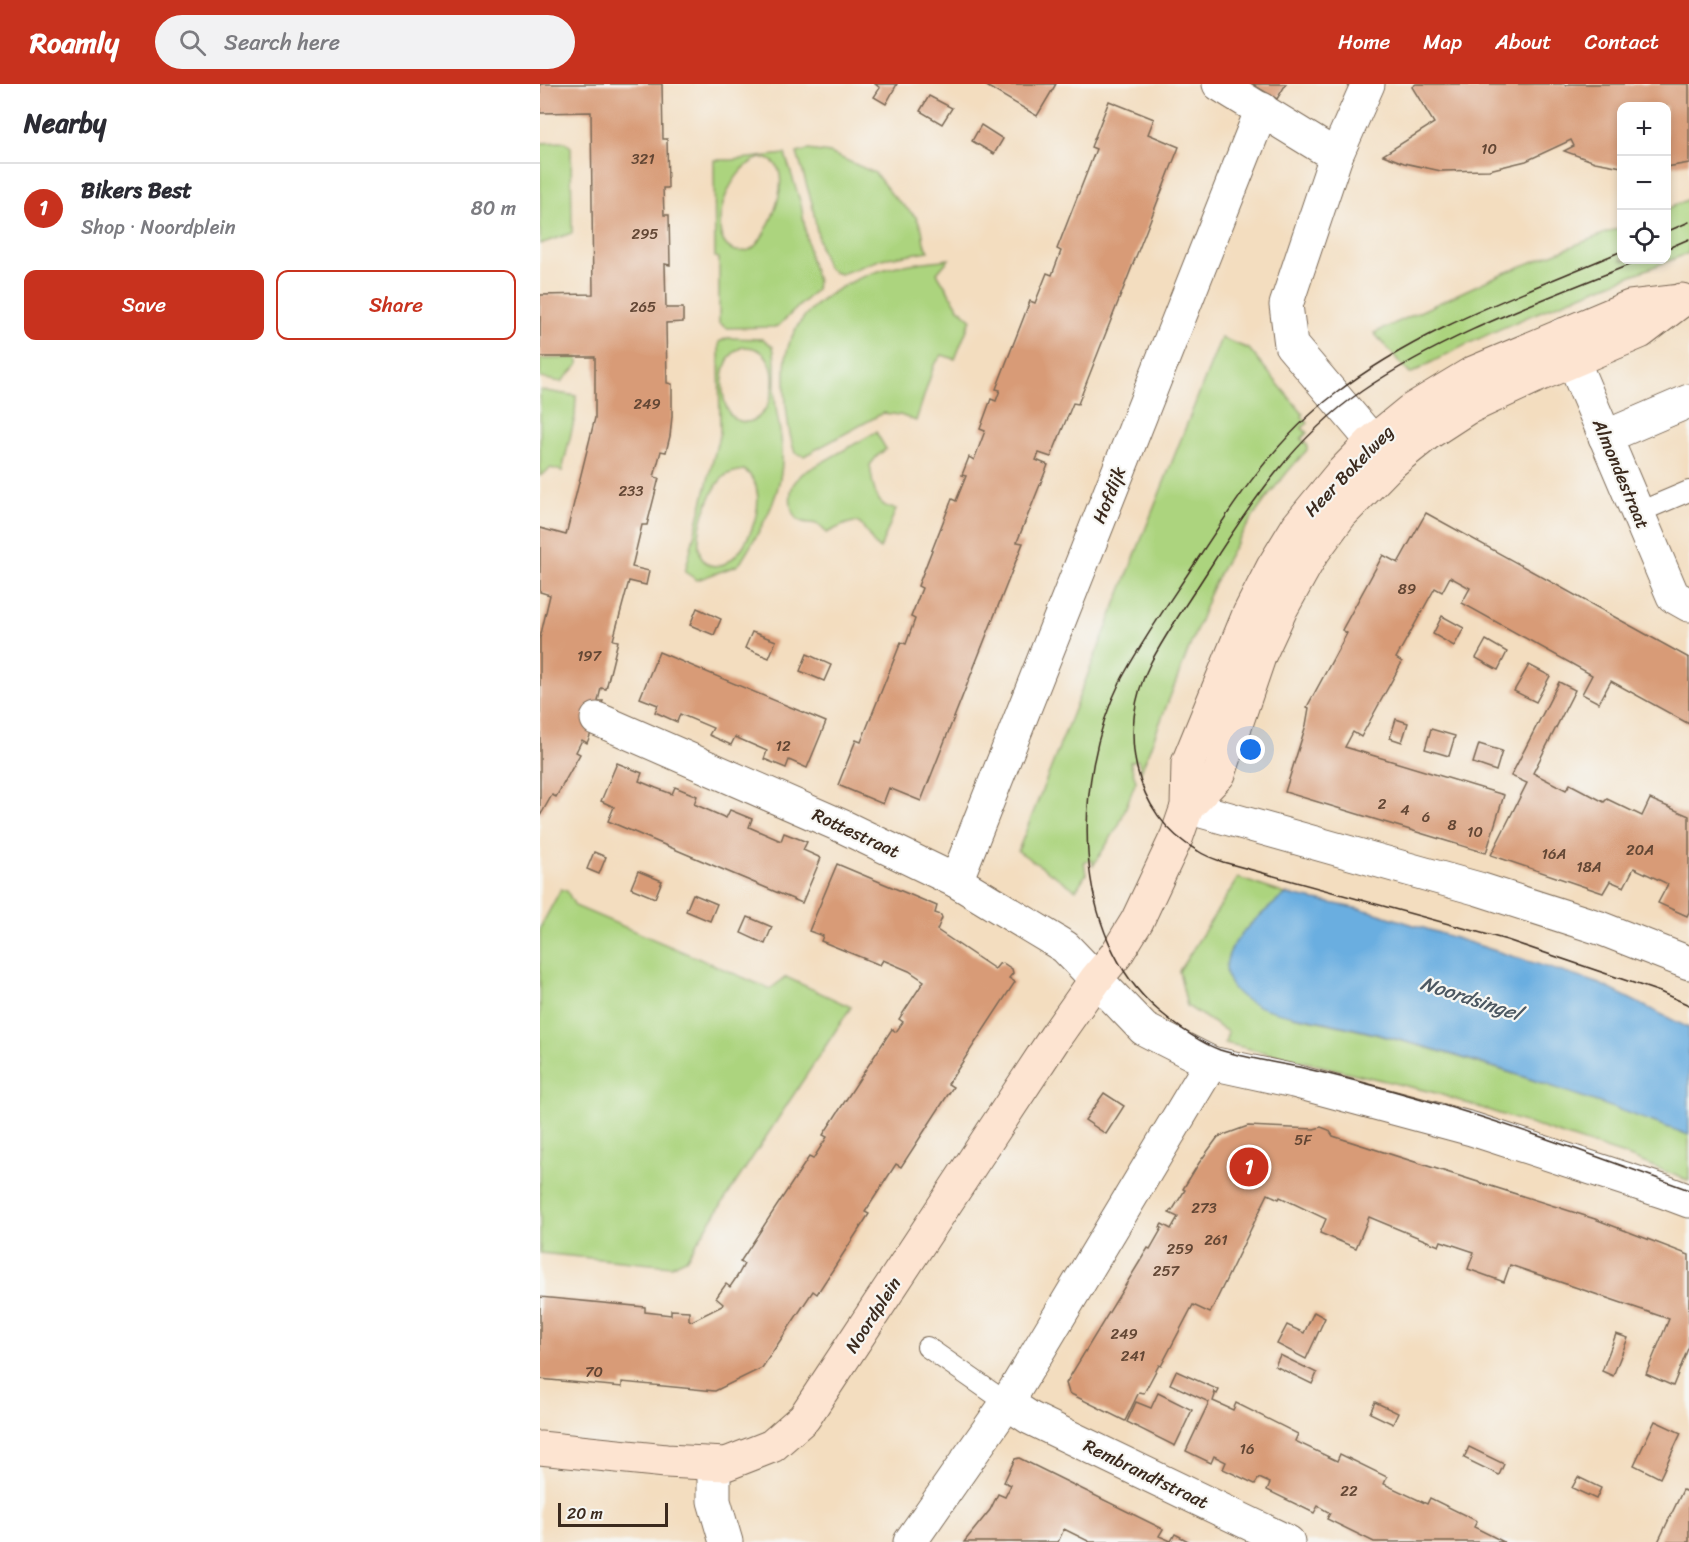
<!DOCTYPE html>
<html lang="en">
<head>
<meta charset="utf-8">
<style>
	body { margin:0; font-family:Sriracha,sans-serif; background:#f2f2f3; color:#2b2b33 }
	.controls { position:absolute; right:18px; top:18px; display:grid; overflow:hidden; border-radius:12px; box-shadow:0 3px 9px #0003 }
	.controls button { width:54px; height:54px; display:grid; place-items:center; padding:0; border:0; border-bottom:2px solid #e1e1e2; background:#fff; color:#2b2b33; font:30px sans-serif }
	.scale { position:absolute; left:18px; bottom:15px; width:110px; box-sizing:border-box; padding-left:6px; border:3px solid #3b2a1e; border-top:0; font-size:16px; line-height:21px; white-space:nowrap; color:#3b2a1e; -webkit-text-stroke:4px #f6f6f2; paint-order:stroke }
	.you { position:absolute; left:711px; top:666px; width:21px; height:21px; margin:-15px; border:4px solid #fff; border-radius:50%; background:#1a73e8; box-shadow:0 0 0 9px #1a73e833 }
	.badge { display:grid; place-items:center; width:39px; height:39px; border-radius:50%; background:#c8321e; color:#fff; font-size:20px; font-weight:700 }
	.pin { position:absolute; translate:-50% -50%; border:3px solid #fff; box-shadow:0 2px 6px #0006 }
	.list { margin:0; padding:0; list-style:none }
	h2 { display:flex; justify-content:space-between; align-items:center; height:78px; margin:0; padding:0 24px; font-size:26px }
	h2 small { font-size:20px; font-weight:400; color:#7c7c81 }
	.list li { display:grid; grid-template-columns:39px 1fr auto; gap:18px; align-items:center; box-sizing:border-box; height:90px; padding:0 24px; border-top:2px solid #e1e1e2 }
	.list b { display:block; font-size:22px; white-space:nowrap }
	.list p { margin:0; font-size:20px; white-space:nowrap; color:#7c7c81 }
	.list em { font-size:20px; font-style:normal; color:#7c7c81 }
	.actions { display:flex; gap:12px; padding:18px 24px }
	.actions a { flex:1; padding:14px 0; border:2px solid #c8321e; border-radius:12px; text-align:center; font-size:21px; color:#c8321e }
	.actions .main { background:#c8321e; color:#fff }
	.icon { flex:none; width:33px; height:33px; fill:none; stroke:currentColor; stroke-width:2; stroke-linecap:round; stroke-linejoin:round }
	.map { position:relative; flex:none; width:1149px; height:1458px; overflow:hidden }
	header { display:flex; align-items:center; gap:36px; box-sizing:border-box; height:84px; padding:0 30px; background:#c8321e; color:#fff }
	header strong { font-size:28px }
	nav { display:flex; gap:33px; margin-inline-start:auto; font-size:21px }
	.search { width:420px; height:54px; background:#f2f2f3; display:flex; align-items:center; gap:15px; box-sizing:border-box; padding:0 21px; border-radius:33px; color:#7c7c81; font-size:22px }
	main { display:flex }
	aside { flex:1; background:#fff }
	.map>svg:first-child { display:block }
	.green { fill:#acd47e; stroke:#747f4e; stroke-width:1.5; fill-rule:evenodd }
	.water { fill:#6baee0; stroke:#536c7f; stroke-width:1.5 }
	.building { fill:#d89b77 }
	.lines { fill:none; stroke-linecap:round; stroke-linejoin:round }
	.lane-casing { stroke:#7b6956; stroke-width:22 }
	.street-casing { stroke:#7b6956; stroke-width:35 }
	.secondary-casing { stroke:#7b6956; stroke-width:35 }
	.lane { stroke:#fff; stroke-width:20 }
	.street { stroke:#fff; stroke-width:33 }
	.secondary { stroke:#fde4d1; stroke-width:33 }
	.tram { stroke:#3b2a1e; stroke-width:1.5 }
	.labels { text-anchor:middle; stroke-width:4.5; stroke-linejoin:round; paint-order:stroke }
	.number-label { font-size:15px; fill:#624634 }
	.street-label { font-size:18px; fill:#3b2a1e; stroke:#f6f6f2 }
	.water-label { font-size:20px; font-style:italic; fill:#4c5862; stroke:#f6f6f2 }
</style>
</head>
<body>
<header>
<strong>Roamly</strong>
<div class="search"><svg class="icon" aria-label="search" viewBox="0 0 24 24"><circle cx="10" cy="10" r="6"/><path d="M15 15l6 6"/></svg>Search here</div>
<nav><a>Home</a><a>Map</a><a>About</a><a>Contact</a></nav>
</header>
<main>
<aside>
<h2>Nearby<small></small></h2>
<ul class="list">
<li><span class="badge">1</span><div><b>Bikers Best</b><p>Shop · Noordplein</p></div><em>80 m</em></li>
</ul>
<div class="actions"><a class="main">Save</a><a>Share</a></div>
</aside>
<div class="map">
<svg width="1149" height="1458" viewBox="0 0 1149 1458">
	<rect width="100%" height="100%" fill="#f6f6f2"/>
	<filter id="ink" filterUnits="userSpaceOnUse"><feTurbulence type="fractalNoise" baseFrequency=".0167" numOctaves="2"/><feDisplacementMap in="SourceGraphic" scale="12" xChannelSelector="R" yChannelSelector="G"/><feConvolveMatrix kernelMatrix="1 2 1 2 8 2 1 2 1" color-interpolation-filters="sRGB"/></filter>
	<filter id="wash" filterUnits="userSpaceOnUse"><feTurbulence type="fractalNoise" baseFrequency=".008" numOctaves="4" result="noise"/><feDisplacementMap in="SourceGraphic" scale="24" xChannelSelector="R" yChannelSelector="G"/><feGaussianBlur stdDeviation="1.35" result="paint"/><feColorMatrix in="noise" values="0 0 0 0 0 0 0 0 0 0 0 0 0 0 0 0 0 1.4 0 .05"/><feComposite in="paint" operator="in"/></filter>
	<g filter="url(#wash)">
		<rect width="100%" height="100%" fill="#f3ddbf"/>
		<g class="green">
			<polygon points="25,58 31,63 32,149 0,160 0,59"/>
			<polygon points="268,66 290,69 335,89 353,112 376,133 382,145 384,159 389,167 342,175 301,190 293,188 287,183 280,164 272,119 257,69"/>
			<path d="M245 70 261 120 270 174 277 197 276 206 238 242 234 243 187 244 179 239V174L175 173 174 76H192ZM221 74C261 76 230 148 214 163 209 167 202 168 196 167 162 158 187 82 221 74Z"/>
			<path d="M1149 115V169C1054 206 959 240 870 290L834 249 959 191 1081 143 1082 176H1126L1127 125Z"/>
			<path d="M409 175 397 189 418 223 431 235 415 275 402 271 394 281 376 337 360 331 343 329 264 372 255 369C248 349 246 325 245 305 245 288 244 271 251 255 266 217 312 194 349 184 368 179 389 178 409 175Z"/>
			<path d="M187 254 223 255 233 263C237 279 234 297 235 314 236 330 241 347 242 364 245 408 223 441 201 478L196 482 157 496 145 488 180 348 179 258ZM203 263C252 261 234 348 200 337 195 336 192 333 189 329 179 309 179 272 203 263ZM204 386C238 407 202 491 170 481 144 472 169 402 186 391 191 388 198 387 204 386Z"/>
			<path d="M681 254 709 265 763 330 762 333 768 339 762 344 767 349 761 355 767 360V366C725 411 692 459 667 515L668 516 601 687 598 676 590 678 596 697 579 741 553 782 552 776 544 778 546 790 536 806 478 767Z"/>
			<polygon points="38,274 38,281 21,298 0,294 0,275"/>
			<polygon points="0,306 36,312 35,333 22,387 11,384 0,392"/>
			<path d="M336 348 346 365 337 372 330 381C333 400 333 423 356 425L340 465C329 459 325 437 314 438 305 439 294 446 286 449 276 434 271 442 260 437 249 432 249 410 253 401 256 396 259 393 263 389Z"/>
			<path d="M698 794 746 810 708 842 752 932C888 958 1018 1003 1149 1051V1097L1087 1072 896 1009 685 959 688 948 647 922 639 887Z"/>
			<polygon points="21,805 27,807 35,822 230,905 246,893 311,923 146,1175 131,1182 0,1169 0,844"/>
		</g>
		<path class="water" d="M746 810 830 827 1060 900 1149 944V1051C1023 1005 897 960 765 934 739 929 699 923 688 895 676 862 724 828 746 810Z"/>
		<g id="blocks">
			<g class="building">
				<polygon points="0,0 122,0 123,55 127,55 128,104 123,104 124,131 129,131 130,181 125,180 126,224 143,224 143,238 126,239 127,299 132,300 132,332 130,352 126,368 121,367 114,393 119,394 107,441 102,441 92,483 109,487 106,501 89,497 73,556 78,557 66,605 61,604 58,617 63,617 57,635 47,659 42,656 36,668 40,670 16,713 12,711 0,732 0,554 10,511 0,508 0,444 26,451 55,334 55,273 0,273 0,211 53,210 51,28 0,29"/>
				<polygon points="335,0 357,0 346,20 334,13 340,4"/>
				<polygon points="443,0 516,0 497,32"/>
				<polygon points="712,0 746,0 737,15"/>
				<polygon points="876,0 1024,0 1026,2 1029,0 1149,0 1149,79 1126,83 1126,22 1082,22 1082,83 1055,78 1024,67 1034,62 1031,56 986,77 949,86 901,87 864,79 843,71 894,39 872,3"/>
				<polygon points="389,12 412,24 402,40 380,27"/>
				<polygon points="569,17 614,35 608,50 639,63 538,320 533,319 511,373 499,369 496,376 508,381 477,458 483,459 381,717 349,704 343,720 298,701 316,656 321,658 361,558 366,560 375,535 371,533 382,504 378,502 412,415 416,417 426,392 422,391 429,373 434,376 445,347 440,345 451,315 456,317 460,306 456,305 490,217 495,219 507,189 512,191 521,167 517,165 556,65 551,63"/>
				<polygon points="441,41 463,55 454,70 432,57"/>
				<polygon points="886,429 1149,574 1149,640 1071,597 1059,619 1042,610 1052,591 922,519 930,504 910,493 902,508 895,504 856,574 862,578 821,653 813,648 805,663 964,711 946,769 745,708 766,641 769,624 767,623 807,549 802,546 843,471 858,479"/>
				<polygon points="157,524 181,535 174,551 150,541"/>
				<polygon points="902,532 924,544 914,562 893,550"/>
				<polygon points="212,548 236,557 229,574 205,564"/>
				<polygon points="946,556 967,568 958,586 936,574"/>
				<polygon points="119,568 286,638 267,684 249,676 246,684 224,675 227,667 195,653 191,661 169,651 173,644 140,630 137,638 115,628 118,621 100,614"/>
				<polygon points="267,570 291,581 284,597 260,587"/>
				<polygon points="989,581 1010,592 996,618 974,607"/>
				<polygon points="1019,598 1035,606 993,689 1026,706 1030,700 1064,718 1067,715 1102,732 1110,715 1149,732 1149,828 1147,832 1118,819 1128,800 1094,784 1084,803 1070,797 1063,809 951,771 987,699 971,692"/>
				<polygon points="856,635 868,639 862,658 850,654"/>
				<polygon points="891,645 915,652 909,672 885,665"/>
				<polygon points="939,660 962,667 956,687 933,679"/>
				<polygon points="77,679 102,689 99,697 116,704 132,710 135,703 157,712 154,720 186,734 190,726 212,735 209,743 241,757 244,749 267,758 263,766 281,774 262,819 68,737 74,723 61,717"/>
				<polygon points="54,768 66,773 59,790 47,785"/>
				<polygon points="297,780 397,822 395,829 401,831 402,834 397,846 455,885 459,880 463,879 472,885 473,889 469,894 475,898 408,1000 413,1003 361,1083 356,1080 325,1128 329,1130 277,1210 273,1207 222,1284 175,1307 82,1298 82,1303 0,1295 0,1213 105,1223 105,1228 131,1231 131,1226 149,1227 149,1236 152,1237 182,1222 183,1220 176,1214 186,1200 190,1203 198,1191 204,1180 200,1178 269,1073 273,1075 287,1053 283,1051 352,945 356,948 363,938 359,935 384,897 369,887 343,876 340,881 281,857 283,852 269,847"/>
				<polygon points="98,787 122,797 115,814 91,804"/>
				<polygon points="153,810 177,820 170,837 146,827"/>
				<polygon points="208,833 232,843 225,860 201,849"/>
				<polygon points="564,1009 584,1022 566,1050 545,1036"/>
				<polygon points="708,1042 774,1045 781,1043 789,1046 793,1052 1055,1135 1149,1171 1149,1262 1133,1302 1106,1290 1129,1235 970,1181 964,1198 928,1185 934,1168 901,1157 899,1162 829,1133 816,1164 780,1149 786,1135 740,1113 739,1115 728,1110 670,1229 653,1221 621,1282 619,1281 604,1309 599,1308 585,1337 529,1309 526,1299 608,1164 610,1165 622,1144 620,1143 622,1140 631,1145 638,1133 629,1129 631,1126 632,1127 645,1106 643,1105 659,1079 678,1053"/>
				<polygon points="774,1228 785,1234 766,1275 737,1260 747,1241 764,1249"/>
				<polygon points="1076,1250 1088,1254 1073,1292 1062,1287"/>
				<polygon points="740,1271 777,1289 772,1300 735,1282"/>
				<polygon points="636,1287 679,1306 677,1310 674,1308 675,1311 673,1317 693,1326 696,1319 758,1350 755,1357 797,1377 800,1370 847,1393 844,1400 887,1420 890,1414 937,1437 934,1443 964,1458 834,1458 787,1435 790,1429 778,1422 774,1429 727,1406 730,1399 719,1394 715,1400 683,1385 686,1378 674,1372 671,1379 646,1367 669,1318 630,1300"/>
				<polygon points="618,1309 652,1326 635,1362 587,1338 596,1318 611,1324"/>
				<polygon points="835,1318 858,1329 853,1340 830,1329"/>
				<polygon points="1115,1337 1141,1349 1120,1394 1094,1381"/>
				<polygon points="929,1363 964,1380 959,1391 924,1374"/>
				<polygon points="479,1374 623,1445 619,1452 631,1457 635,1450 650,1458 550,1458 524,1445 518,1458 424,1458 450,1426 458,1410 465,1413 471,1401 464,1398 475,1375"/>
				<polygon points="1038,1393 1061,1404 1056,1415 1032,1404"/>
				<polygon points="1143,1406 1149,1408 1149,1458 1118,1458"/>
			</g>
		</g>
	</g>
	<g filter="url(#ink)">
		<use href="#blocks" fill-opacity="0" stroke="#7b6956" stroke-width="1.5"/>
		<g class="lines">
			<g class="lane-casing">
				<g id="lane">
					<polyline points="1097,429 1149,407"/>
					<polyline points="387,1263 467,1319"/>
				</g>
			</g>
			<g class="street-casing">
				<g id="street">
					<polyline points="679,0 796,72"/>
					<polyline points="828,0 796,72 746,221 751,261 851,379"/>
					<polyline points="1022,251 1133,512 1149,521"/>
					<polyline points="1065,353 1149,317"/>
					<polyline points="57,635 304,743 416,797 525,863 604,945 671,979 754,997 932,1045 1125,1108 1149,1117"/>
					<polyline points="647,723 939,805 1060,844 1149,879"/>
					<polyline points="416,797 722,25"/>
					<polyline points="467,1319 490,1334 748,1458"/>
					<polyline points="174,1380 174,1417 186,1458"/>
					<polyline points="370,1458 467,1319 671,979"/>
				</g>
			</g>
			<g class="secondary-casing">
				<g id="secondary">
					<polyline points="647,723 679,690 720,570 741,525 771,471 801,430 851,379 887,350 927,324 994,293 1100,248 1142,216"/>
					<polyline points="0,1364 126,1377 186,1380 232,1362 264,1334 516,952 556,895 576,871 597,837 637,752 647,723 648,679 709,530 733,483 758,442 800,391 832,358 870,327 933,289 1090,223 1141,217"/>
				</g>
			</g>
			<use href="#lane" class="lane"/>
			<use href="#street" class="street"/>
			<use href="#secondary" class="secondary"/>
			<g class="tram">
				<polyline points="1126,148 1149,138"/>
				<polyline points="1126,165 1149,155"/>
				<path d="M1082 167C984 209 880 244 795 310 735 355 693 420 653 482 628 520 601 558 580 598 532 695 530 852 619 927 637 942 658 958 680 966 705 974 733 978 759 983 798 992 837 1002 875 1013 968 1039 1058 1073 1149 1106"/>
				<path d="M1101 176C1006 215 907 249 822 307 756 352 709 421 667 488 648 518 626 549 610 580 577 644 592 731 658 767 665 772 674 775 683 778L967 856 1120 908 1149 921"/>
			</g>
		</g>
	</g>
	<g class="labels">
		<g class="number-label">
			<text x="949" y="70">10</text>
			<text x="103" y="80">321</text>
			<text x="105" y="155">295</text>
			<text x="103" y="228">265</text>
			<text x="107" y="325">249</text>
			<text x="91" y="412">233</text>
			<text x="867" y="510">89</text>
			<text x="49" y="577">197</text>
			<text x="243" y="667">12</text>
			<text x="842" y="725">2</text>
			<text x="865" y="731">4</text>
			<text x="886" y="738">6</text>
			<text x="912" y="746">8</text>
			<text x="935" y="753">10</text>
			<text x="1100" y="771">20A</text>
			<text x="1014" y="775">16A</text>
			<text x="1049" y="788">18A</text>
			<text x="763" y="1061">5F</text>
			<text x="664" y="1129">273</text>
			<text x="676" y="1161">261</text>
			<text x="640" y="1170">259</text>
			<text x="626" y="1192">257</text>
			<text x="584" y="1255">249</text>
			<text x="593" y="1277">241</text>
			<text x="54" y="1293">70</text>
			<text x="707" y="1370">16</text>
			<text x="809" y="1412">22</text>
		</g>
		<g class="street-label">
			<text transform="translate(809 387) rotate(-46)" y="6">Heer Bokelweg</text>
			<text transform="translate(1081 390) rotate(67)" y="6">Almondestraat</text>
			<text transform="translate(569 411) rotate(-68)" y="6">Hofdijk</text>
			<text transform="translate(316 749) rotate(25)" y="6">Rottestraat</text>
			<text transform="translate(333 1231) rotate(-57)" y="6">Noordplein</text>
			<text transform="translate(606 1390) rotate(26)" y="6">Rembrandtstraat</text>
		</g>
		<g class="water-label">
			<text transform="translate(931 914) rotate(18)" y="7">Noordsingel</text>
		</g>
	</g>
</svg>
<div class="controls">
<button>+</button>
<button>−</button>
<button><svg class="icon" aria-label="locate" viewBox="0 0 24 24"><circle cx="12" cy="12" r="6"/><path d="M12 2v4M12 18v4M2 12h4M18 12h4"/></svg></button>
</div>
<div class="scale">20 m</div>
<div class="you"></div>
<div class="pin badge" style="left:709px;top:1083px">1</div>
</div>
</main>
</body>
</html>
